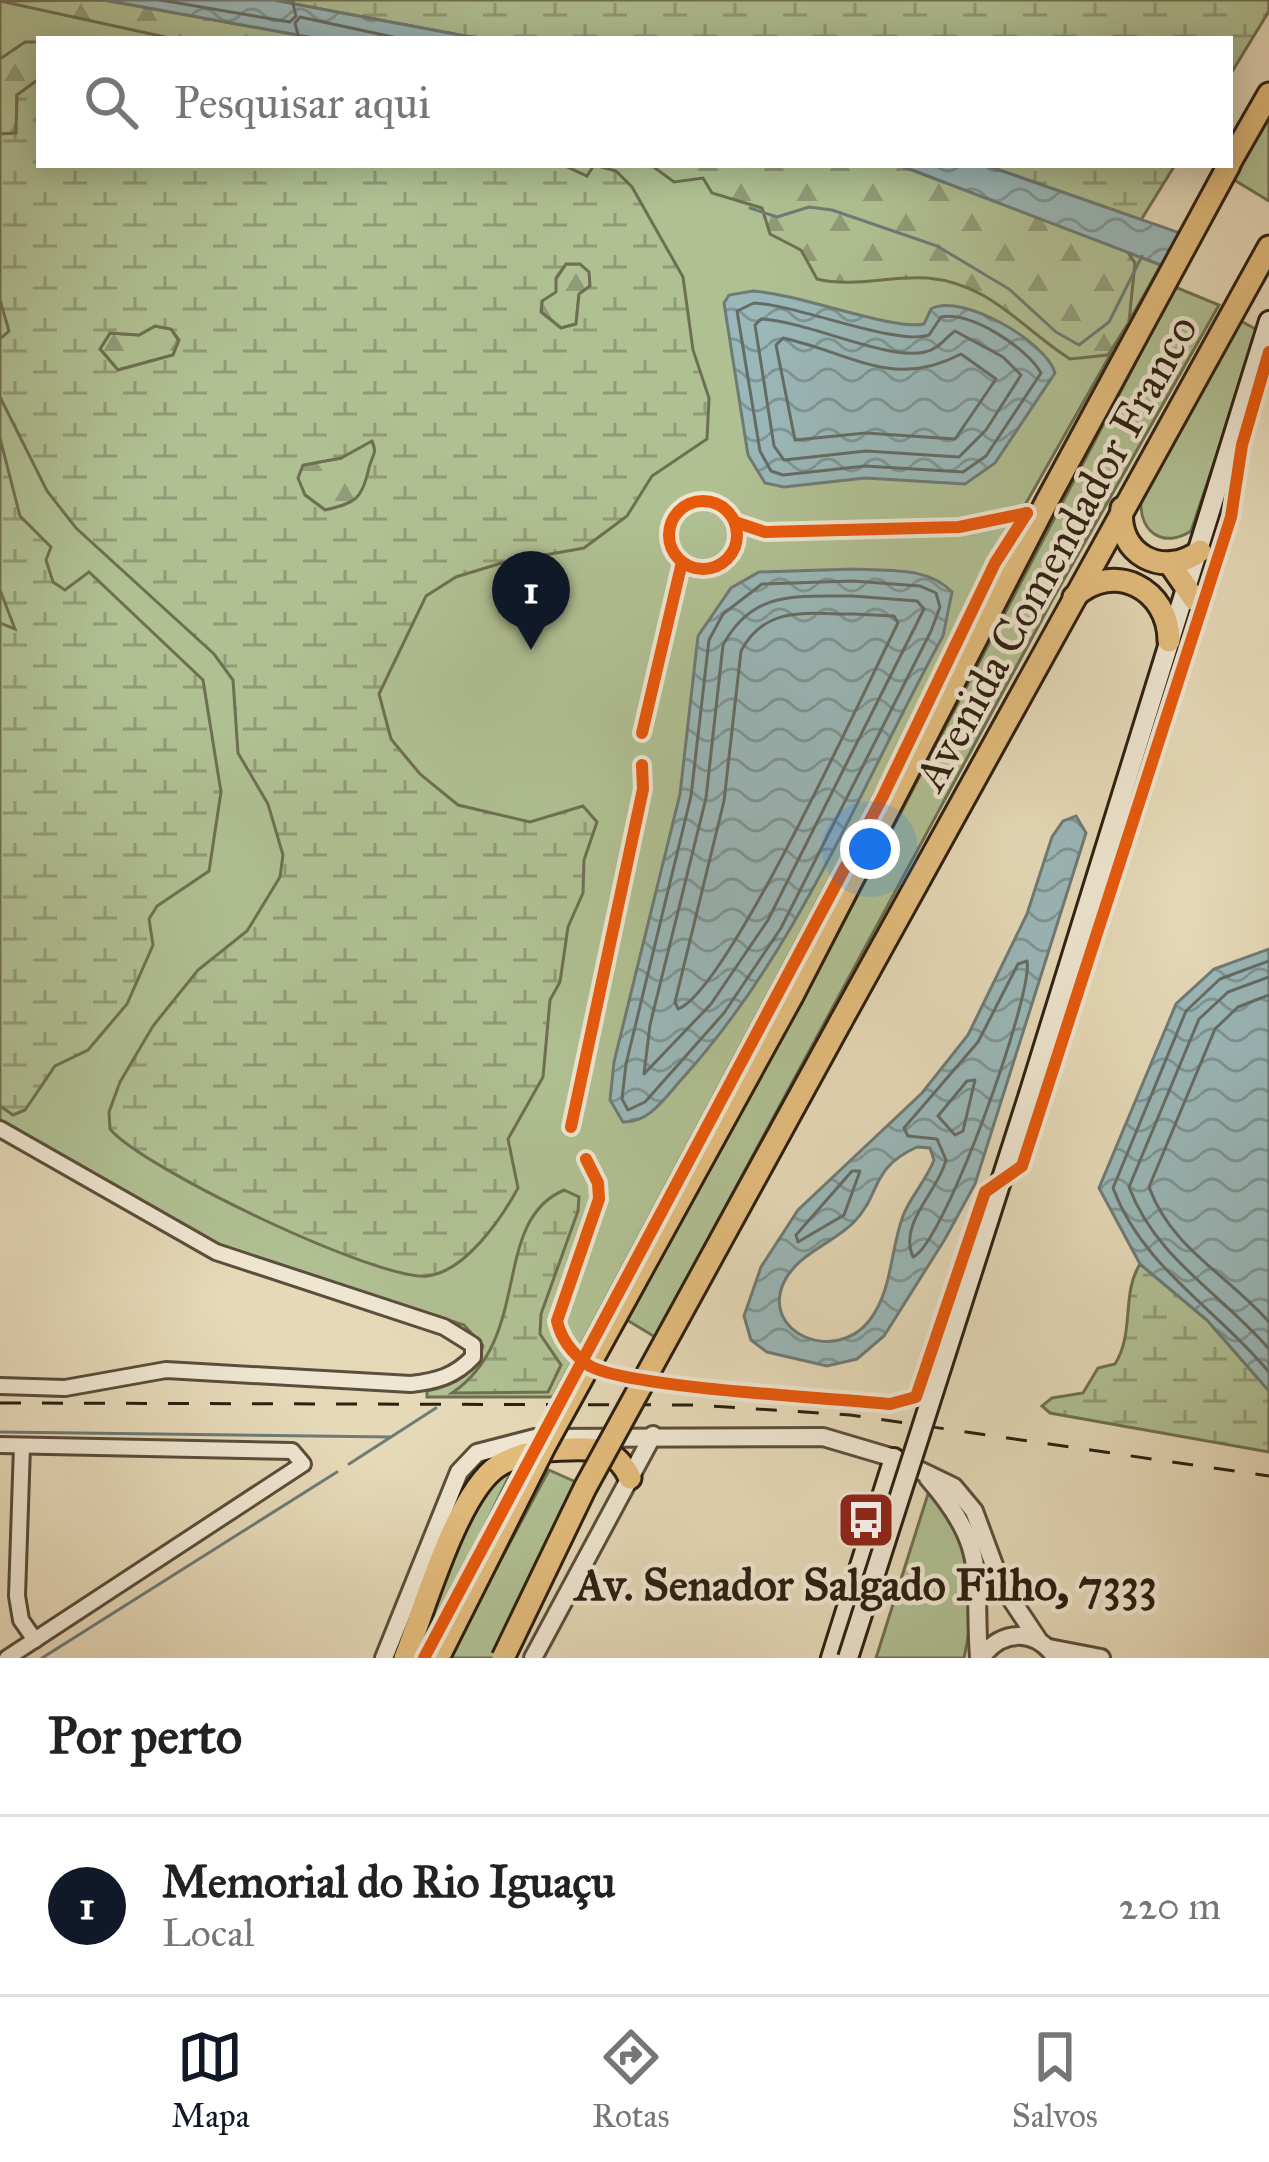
<!DOCTYPE html>
<html lang="pt">
<head>
<meta charset="utf-8">
<style>
	body { margin:0; font-family:"IM FELL Great Primer",serif; background:#f2f2f2; color:#222 }
	.you { position:absolute; left:870px; top:849px; width:42px; height:42px; margin:-30px; border:9px solid #fff; border-radius:50%; background:#1a73e8; box-shadow:0 0 0 18px #1a73e833 }
	.badge { display:grid; place-items:center; width:78px; height:78px; border-radius:50%; background:#111827; color:#fff; font-size:39px; font-weight:700 }
	.pin { position:absolute; translate:-50% -99px; filter:drop-shadow(0 3px 6px #0008) }
	.pin::after { content:''; position:absolute; top:63px; width:42px; height:36px; background:inherit; clip-path:polygon(0 0,100% 0,50% 100%) }
	.list { margin:0; padding:0; list-style:none }
	h2 { display:flex; justify-content:space-between; align-items:center; height:156px; margin:0; padding:0 48px; font-size:51px }
	h2 small { font-size:39px; font-weight:400; color:#767676 }
	.list li { display:grid; grid-template-columns:78px 1fr auto; gap:36px; align-items:center; box-sizing:border-box; height:180px; padding:0 48px; border-top:3px solid #e0e0e0 }
	.list b { display:block; font-size:45px; white-space:nowrap }
	.list p { margin:0; font-size:39px; white-space:nowrap; color:#767676 }
	.list em { font-size:39px; font-style:normal; color:#767676 }
	.icon { flex:none; width:66px; height:66px; fill:none; stroke:currentColor; stroke-width:2; stroke-linecap:round; stroke-linejoin:round }
	.map { position:relative; flex:none; width:1269px; height:1658px; overflow:hidden }
	.search { position:absolute; background:#fff; box-shadow:0 6px 30px #0003; left:36px; right:36px; top:36px; height:132px; display:flex; align-items:center; gap:30px; box-sizing:border-box; padding:0 42px; border-radius:0px; color:#767676; font-size:45px }
	.sheet { height:336px; background:#fff }
	nav { display:flex; justify-content:space-around; align-items:center; box-sizing:border-box; height:168px; border-top:3px solid #e0e0e0; background:#fff; font-size:33px; color:#767676 }
	nav a { display:grid; justify-items:center; gap:6px }
	nav .on { color:#111827 }
	.map>svg:first-child { display:block }
	.green { fill:#b0c093; stroke:#6e7052; stroke-width:3 }
	.forest { fill:url(#forest-firs); stroke:#6e7052; stroke-width:3 }
	.wetland { fill:url(#wetland-marsh); stroke:#6e7052; stroke-width:3; fill-rule:evenodd }
	.water { fill:url(#water-waves); stroke:#6e7b76; stroke-width:3; fill-rule:evenodd }
	.pier { fill:#e6d9b8 }
	.lines { fill:none; stroke-linecap:round; stroke-linejoin:round }
	.shore { stroke:#646c66; stroke-width:3 }
	.stream { stroke:#6e7b76; stroke-width:3 }
	.minor-casing { stroke:#5b4e3c; stroke-width:20 }
	.tertiary-casing { stroke:#5b4e3c; stroke-width:22 }
	.secondary-casing { stroke:#2d1f12; stroke-width:24 }
	.trunk-casing { stroke:#2d1f12; stroke-width:27 }
	.minor { stroke:#efe6d1; stroke-width:14 }
	.tertiary { stroke:#efe6d1; stroke-width:16 }
	.secondary { stroke:#efe6d1; stroke-width:18 }
	.trunk { stroke:#e3bc7c; stroke-width:21 }
	.rail { stroke:#2d1f12; stroke-width:3; stroke-dasharray:21 21; stroke-linecap:butt }
	.secondary-bridge-casing { stroke:#2d1f12; stroke-width:24; stroke-linecap:butt }
	.trunk-bridge-casing { stroke:#2d1f12; stroke-width:27; stroke-linecap:butt }
	.secondary-bridge { stroke:#efe6d1; stroke-width:18 }
	.trunk-bridge { stroke:#e3bc7c; stroke-width:21 }
	.cycleway-casing { stroke:#efe6d1; stroke-width:20 }
	.cycleway { stroke:#e8590c; stroke-width:12 }
	.labels { text-anchor:middle; stroke-width:9; stroke-linejoin:round; paint-order:stroke }
	.street-label { font-size:45px; fill:#2d1f12; stroke:#efe6d1 }
	.poi-label { font-size:45px; font-weight:bold; fill:#2d1f12; stroke:#efe6d1 }
</style>
</head>
<body>
<div class="map">
<svg width="1269" height="1658" viewBox="0 0 1269 1658">
	<defs>
		<pattern id="forest-firs" width="22" height="20" patternUnits="userSpaceOnUse" patternTransform="scale(3)"><rect width="22" height="20" fill="#b0c093"/><path d="M5 1l3.5 6h-7zM16 11l3.5 6h-7z" fill="#909b77"/></pattern>
		<pattern id="wetland-marsh" width="20" height="14" patternUnits="userSpaceOnUse" patternTransform="scale(3)"><rect width="20" height="14" fill="#b0c093"/><path d="M1 5h8M5 5V1M11 12h8M15 12V8" fill="none" stroke="#909b77"/></pattern>
		<pattern id="water-waves" width="16" height="10" patternUnits="userSpaceOnUse" patternTransform="scale(3)"><rect width="16" height="10" fill="#9ab8b9"/><path d="M0 5q4-4 8 0t8 0" fill="none" stroke="#7e9595"/></pattern>
	</defs>
	<rect width="100%" height="100%" fill="#e6d9b8"/>
	<filter id="stains"><feTurbulence type="fractalNoise" baseFrequency=".00167" numOctaves="4"/><feColorMatrix values="0 0 0 0 .2 0 0 0 0 .09 0 0 0 0 .02 0 0 0 .5 -.17"/></filter>
	<radialGradient id="worn" r=".72"><stop offset=".6" stop-color="#630" stop-opacity="0"/><stop offset="1" stop-color="#630" stop-opacity=".3"/></radialGradient>
	<g class="green">
		<path d="M0 0H104L320 39H39V165H899L1161 265 991 565 984 588 553 1397H427V1391C454 1386 476 1374 483 1346L464 1325 210 1243 0 1122Z"/>
		<polygon points="1269,116 1269,201 1231,178"/>
		<polygon points="1175,287 1219,305 1054,597 655,1337 627,1320 827,954"/>
		<path d="M1239 320 1259 331 1191 531C1165 548 1140 534 1141 502Z"/>
		<polygon points="515,1464 420,1658 411,1658 475,1502 490,1475"/>
		<polygon points="549,1470 578,1483 495,1658 448,1658"/>
		<path d="M928 1494C980 1522 975 1609 964 1658H876Z"/>
	</g>
	<g class="forest">
		<polygon points="104,0 320,39 174,39 0,1"/>
		<polygon points="25,42 39,42 39,79 17,95 16,134 0,134 0,59"/>
		<path d="M651 165H899L1127 251 1135 263 1129 322 1108 355 1070 359C1020 327 991 284 928 278 891 275 854 288 817 279L801 250 770 234 762 208 712 193 703 178 674 182Z"/>
		<polygon points="566,264 580,264 590,272 590,286 579,295 576,324 561,328 541,312 542,300"/>
		<polygon points="155,326 171,329 179,341 173,355 118,370 100,349 110,333 139,335"/>
		<path d="M363 441H372C378 454 372 456 369 469 362 499 356 503 325 510L305 495 297 478 303 465 341 458Z"/>
	</g>
	<g class="wetland">
		<polygon points="273,0 1269,0 1269,11 1230,75 1230,39 481,39"/>
		<path d="M39 79V165H563L587 176 594 165 616 171 632 187 683 277 693 350 709 398 707 439 652 476 627 516 584 548 505 562 456 577 426 596 379 694 391 739 420 774 458 805 530 822 583 806 597 822 584 860 583 893 568 927 560 982 550 1000 543 1077 508 1139 518 1188C501 1219 465 1272 427 1276 378 1281 142 1168 110 1129L109 1112 120 1082 153 1026 198 970 247 931 280 877 283 855 268 804 238 753 233 680 214 654 76 528 47 491 0 397V339L9 331 0 300V134L16 133 17 95ZM566 264H580L589 272 590 286 579 294 576 324 561 328 541 312 542 301 556 292V278ZM155 326 171 329 179 340 173 355 118 370 100 349 110 333 139 335ZM372 441C378 454 372 455 369 468 362 499 356 503 325 510L305 495 298 478 303 465 341 458Z"/>
		<polygon points="985,165 1175,165 1141,220"/>
		<polygon points="0,438 20,516 51,547 46,560 53,582 65,590 89,572 203,680 221,792 209,871 157,906 149,919 153,945 127,1004 88,1050 55,1066 25,1110 13,1115 0,1106 0,623 15,629 0,590"/>
		<path d="M564 1190 579 1197 578 1211 541 1314 540 1334 561 1365 548 1392 452 1393C534 1337 490 1222 564 1190Z"/>
		<path d="M1140 1264 1207 1320 1269 1391V1452L1050 1413 1042 1406 1052 1398 1083 1393 1098 1368 1115 1364C1135 1332 1121 1294 1140 1264Z"/>
	</g>
	<g class="water">
		<polygon points="104,0 273,0 481,39 320,39"/>
		<polygon points="899,165 985,165 1223,248 1269,290 1161,265"/>
		<path d="M753 291C799 294 894 331 924 324L931 309C961 292 1047 342 1055 373L995 463 965 484 865 478 784 487 765 483 748 455 724 303 729 295Z"/>
		<path d="M854 569C886 571 928 566 952 592L943 636C859 789 799 950 681 1080 665 1098 649 1123 623 1122L610 1100 614 1062 680 794 698 636 731 588 759 572Z"/>
		<path d="M1076 816 1086 833 975 1184 945 1239 884 1336 857 1359 827 1366 767 1352 751 1340 744 1316 761 1267 798 1210 922 1093 968 1035 1027 914 1052 837 1063 821ZM917 1147 930 1148 934 1160C926 1181 910 1197 903 1216 890 1250 893 1290 869 1321 835 1364 760 1333 784 1282 798 1253 834 1243 854 1222 882 1193 869 1169 917 1147Z"/>
		<polygon points="1269,949 1269,1391 1207,1320 1140,1264 1099,1188 1176,1004 1214,969"/>
	</g>
	<polygon class="pier" points="1193,231 1269,252 1269,296 1171,273"/>
	<g class="lines">
		<g class="shore">
			<polyline points="160,0 290,22 296,16 292,0"/>
			<polyline points="299,39 295,23 300,17 402,39"/>
			<path d="M754 303C802 306 896 346 929 335L941 317C970 310 1028 349 1041 373L986 456 963 472 865 466 783 475 771 471 760 451 737 311Z"/>
			<path d="M761 319C810 322 888 361 925 352 939 349 945 338 955 331L1003 357 1021 375 986 430 959 457 866 451 784 460 774 446 755 325Z"/>
			<path d="M783 338C852 353 893 390 961 354L996 379 955 439 866 433 795 440 776 345Z"/>
			<polygon points="853,581 920,586 936,593 940,607 931,631 781,928 724,1013 645,1102 628,1110 622,1099 626,1064 691,796 709,640 723,614 762,584"/>
			<path d="M853 596 917 601 924 609 768 920 711 1004 644 1074 650 1025 706 798 723 645C753 589 797 597 853 596Z"/>
			<path d="M853 614 894 616 898 623C866 686 728 991 678 1009L675 1002 724 801 741 651C765 605 807 614 853 614Z"/>
			<path d="M1027 961C1034 993 944 1245 913 1257 898 1223 938 1192 946 1160L937 1139 908 1136 904 1128 978 1042 1018 964Z"/>
			<path d="M1269 961 1220 979 1186 1011 1113 1188C1143 1268 1216 1308 1269 1372"/>
			<path d="M1269 977 1228 992 1199 1019 1129 1187C1156 1259 1221 1293 1269 1349"/>
			<path d="M1269 995 1238 1007 1215 1029 1149 1187C1171 1248 1228 1275 1269 1322"/>
			<polygon points="975,1080 963,1131 955,1135 938,1116 967,1081"/>
			<polygon points="860,1171 844,1215 798,1242 796,1235 852,1171"/>
		</g>
		<g class="stream">
			<polyline points="750,208 777,217 809,207 832,210 937,246 1009,289 1056,332 1079,345 1109,322 1142,256"/>
			<polyline points="0,1432 391,1437"/>
			<polyline points="349,1464 436,1408"/>
			<polyline points="42,1658 337,1472"/>
		</g>
		<g class="minor-casing">
			<g id="minor">
				<path d="M0 1129 216 1252 444 1327 473 1345V1357C455 1376 437 1381 411 1384L166 1370 65 1388 0 1386"/>
				<polyline points="0,1445 292,1451 303,1464 7,1658"/>
				<polyline points="22,1446 17,1596 21,1620 35,1640"/>
			</g>
		</g>
		<g class="tertiary-casing">
			<g id="tertiary">
				<path d="M928 1478C990 1549 973 1573 979 1658"/>
				<polyline points="1049,1648 1101,1658"/>
				<polyline points="384,1658 459,1472 477,1453 535,1438 823,1437 894,1458 954,1487 974,1511 1001,1584 1039,1641"/>
				<polyline points="533,1658 653,1435"/>
				<path d="M981 1658C1001 1629 1035 1628 1056 1658"/>
			</g>
		</g>
		<g class="secondary-casing">
			<g id="secondary">
				<polyline points="1029,1094 1269,321"/>
				<polyline points="831,1658 894,1458"/>
			</g>
		</g>
		<g class="trunk-casing">
			<g id="trunk">
				<polyline points="1230,162 1269,94"/>
				<path d="M1122 508C1116 554 1163 579 1200 551"/>
				<polyline points="1170,564 1195,600"/>
				<path d="M1074 597C1114 560 1169 589 1169 641"/>
				<polyline points="792,996 1047,501 1229,165"/>
				<polyline points="841,1021 1269,247"/>
				<path d="M405 1658C424 1611 457 1493 498 1466 519 1453 546 1449 570 1449 600 1448 617 1450 630 1478"/>
			</g>
		</g>
		<use href="#minor" class="minor"/>
		<use href="#tertiary" class="tertiary"/>
		<use href="#secondary" class="secondary"/>
		<use href="#trunk" class="trunk"/>
		<polyline class="rail" points="0,1403 696,1405 850,1415 1269,1476"/>
		<g class="secondary-bridge-casing">
			<polyline id="secondary-bridge" points="848,1658 1029,1094"/>
		</g>
		<g class="trunk-bridge-casing">
			<g id="trunk-bridge">
				<polyline points="438,1658 544,1447 792,996"/>
				<polyline points="503,1658 585,1488 841,1021"/>
			</g>
		</g>
		<use href="#secondary-bridge" class="secondary-bridge"/>
		<use href="#trunk-bridge" class="trunk-bridge"/>
		<g class="cycleway-casing">
			<g id="cycleway">
				<circle cx="703" cy="535" r="34"/>
				<polyline points="735,522 765,532 959,527 1027,513"/>
				<polyline points="642,733 682,562"/>
				<polyline points="571,1127 643,789 642,765"/>
				<path d="M586 1159 598 1183 599 1199 557 1321C561 1339 573 1354 588 1365 624 1388 834 1398 890 1404L916 1397 985 1192 1022 1166 1231 517 1242 445 1269 352"/>
				<polyline points="424,1658 882,798 995,563 1027,513"/>
			</g>
		</g>
		<use href="#cycleway" class="cycleway"/>
	</g>
	<defs>
		<g id="bus-square" transform="scale(3)"><rect x="-9" y="-9" width="18" height="18" rx="4" fill="#8f2418" stroke="#efe6d1"/><path d="M-5-6H5V4H4V6H2V4H-2V6H-4V4H-5ZM-3.5-4V0h7V-4ZM-3.5 1.2v1.5H-2V1.2ZM2 1.2v1.5H3.5V1.2Z" fill="#fff"/></g>
	</defs>
	<g fill-rule="evenodd">
		<use href="#bus-square" x="866" y="1520"/>
	</g>
	<g class="labels">
		<g class="street-label">
			<text transform="translate(1055 552) rotate(-61)" y="16">Avenida Comendador Franco</text>
		</g>
		<g class="poi-label">
			<text x="866" y="1600">Av. Senador Salgado Filho, 7333</text>
		</g>
	</g>
	<rect width="100%" height="100%" filter="url(#stains)"/>
	<rect width="100%" height="100%" fill="url(#worn)"/>
</svg>
<div class="you"></div>
<div class="pin badge" style="left:531px;top:650px">1</div>
<div class="search"><svg class="icon" aria-label="search" viewBox="0 0 24 24"><circle cx="10" cy="10" r="6"/><path d="M15 15l6 6"/></svg>Pesquisar aqui</div>
</div>
<section class="sheet">
<h2>Por perto<small></small></h2>
<ul class="list">
<li><span class="badge">1</span><div><b>Memorial do Rio Iguaçu</b><p>Local</p></div><em>220 m</em></li>
</ul>
</section>
<nav>
<a class="on"><svg class="icon" aria-label="map" viewBox="0 0 24 24"><path d="M3 6l6-2 6 2 6-2v14l-6 2-6-2-6 2zM9 4v14M15 6v14"/></svg>Mapa</a>
<a><svg class="icon" aria-label="directions" viewBox="0 0 24 24"><path d="M12 3l9 9-9 9-9-9zM9 14v-3h6M13 9l2 2-2 2"/></svg>Rotas</a>
<a><svg class="icon" aria-label="saved" viewBox="0 0 24 24"><path d="M7 4h10v16l-5-4-5 4z"/></svg>Salvos</a>
</nav>
</body>
</html>
